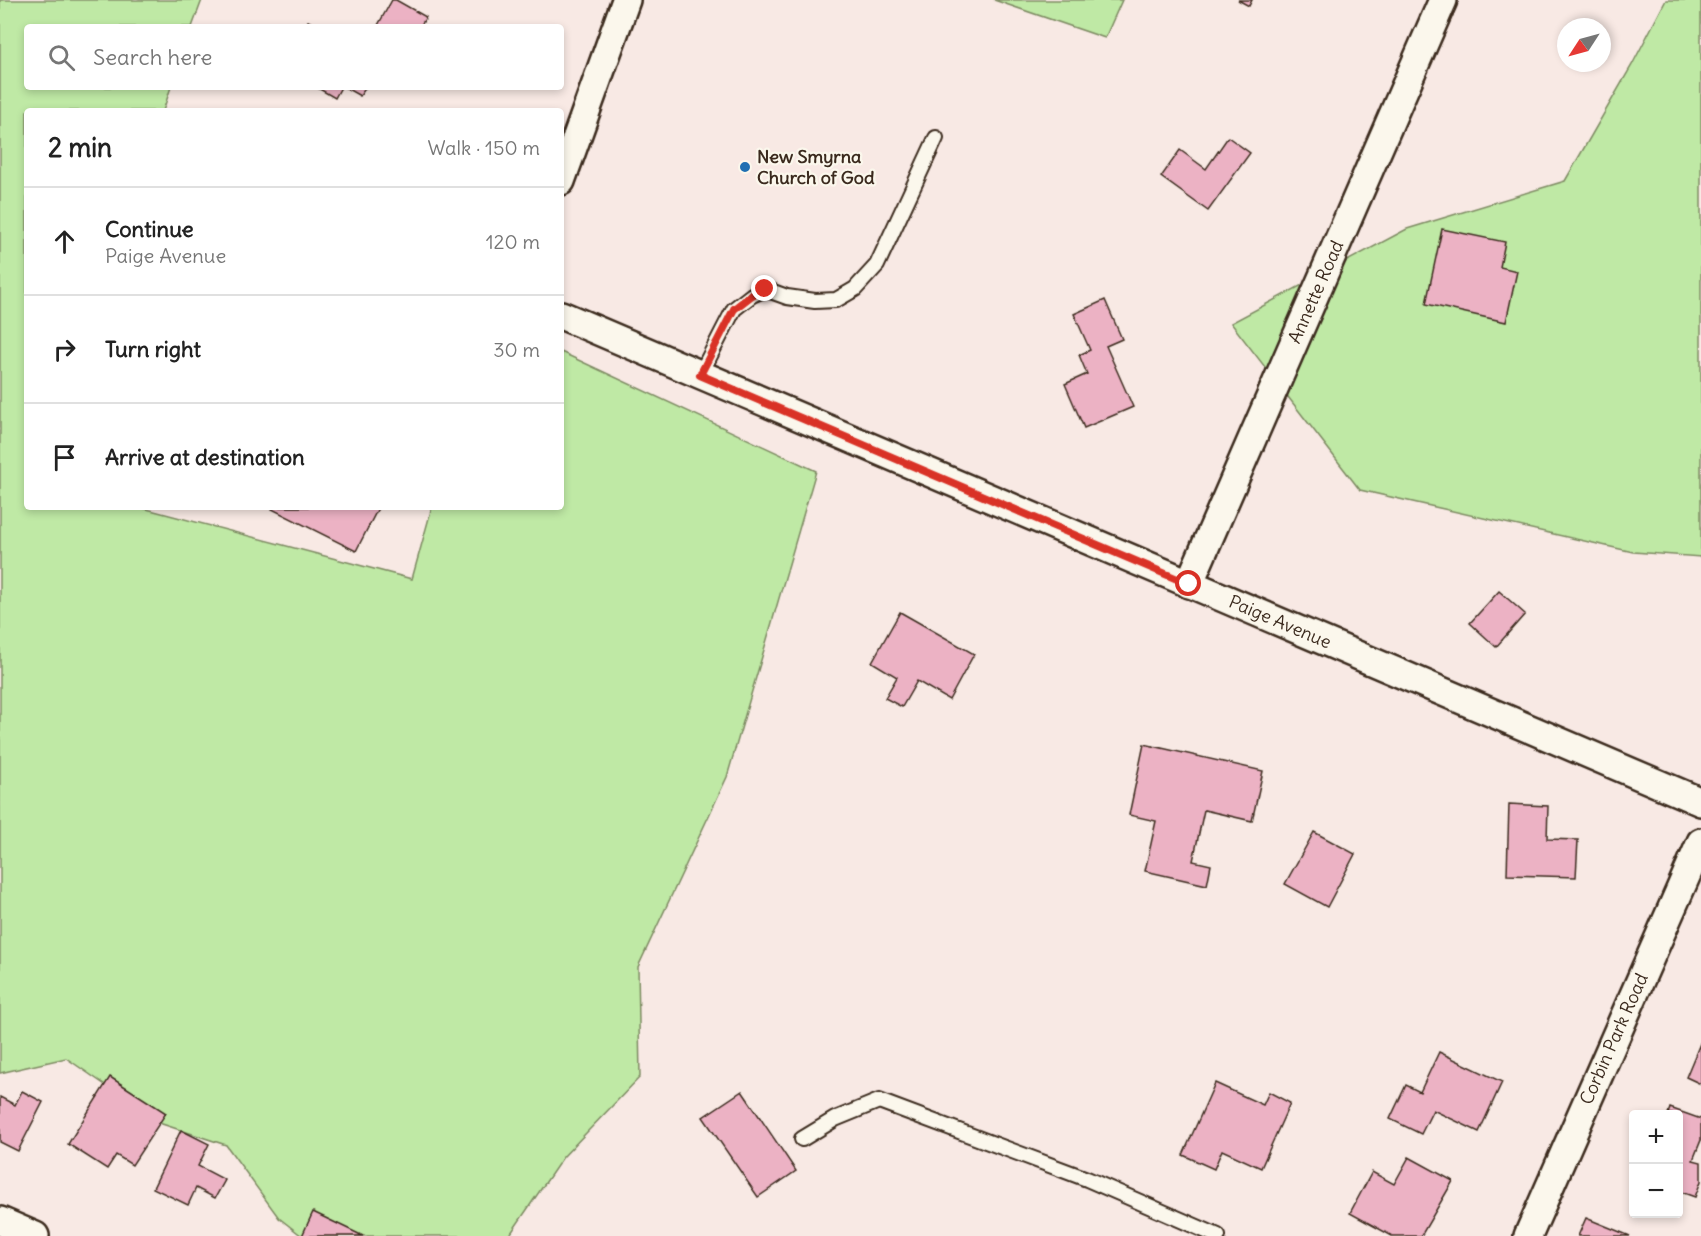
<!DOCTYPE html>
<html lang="en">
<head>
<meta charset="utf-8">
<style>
	body { margin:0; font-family:Delius,sans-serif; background:#f2f2f2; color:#222 }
	.controls { position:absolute; right:18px; bottom:18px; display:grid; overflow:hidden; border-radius:6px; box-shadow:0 3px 9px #0003 }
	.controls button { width:54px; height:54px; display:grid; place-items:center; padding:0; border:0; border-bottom:2px solid #e0e0e0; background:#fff; color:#222; font:30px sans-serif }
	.compass { position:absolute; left:1557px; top:18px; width:54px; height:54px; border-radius:50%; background:#fff; box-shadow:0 3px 9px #0003; rotate:234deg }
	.stop { position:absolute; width:18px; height:18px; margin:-14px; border:4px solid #d93025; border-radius:50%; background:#fff }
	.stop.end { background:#d93025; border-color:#fff; box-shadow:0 2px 6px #0008 }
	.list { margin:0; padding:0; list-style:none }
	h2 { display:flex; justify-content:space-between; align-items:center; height:78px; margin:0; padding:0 24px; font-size:26px }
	h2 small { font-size:20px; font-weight:400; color:#767676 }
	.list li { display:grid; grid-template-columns:39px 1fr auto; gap:18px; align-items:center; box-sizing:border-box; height:108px; padding:0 24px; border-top:2px solid #e0e0e0 }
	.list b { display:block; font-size:22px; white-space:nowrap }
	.list p { margin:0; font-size:20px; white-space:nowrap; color:#767676 }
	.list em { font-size:20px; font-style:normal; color:#767676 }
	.icon { flex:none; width:33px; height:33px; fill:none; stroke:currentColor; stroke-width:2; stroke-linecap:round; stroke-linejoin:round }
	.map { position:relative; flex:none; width:1701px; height:1236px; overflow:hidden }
	.search { position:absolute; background:#fff; box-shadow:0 3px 9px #0003; left:24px; top:24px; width:540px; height:66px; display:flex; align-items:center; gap:15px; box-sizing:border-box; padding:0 21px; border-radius:6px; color:#767676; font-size:22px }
	.panel { position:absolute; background:#fff; box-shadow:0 3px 9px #0003; left:24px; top:108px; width:540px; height:402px; border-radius:6px }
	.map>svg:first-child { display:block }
	.green { fill:#bfe9a5; stroke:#7d8a62; stroke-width:1.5 }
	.building { fill:#ecb2c4; stroke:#3b2a1e; stroke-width:1.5 }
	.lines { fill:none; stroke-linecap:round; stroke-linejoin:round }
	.lane-casing { stroke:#3b2a1e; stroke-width:18 }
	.street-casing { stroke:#3b2a1e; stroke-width:32 }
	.lane { stroke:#fbf7ec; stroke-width:14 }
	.street { stroke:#fbf7ec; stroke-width:27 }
	.route { stroke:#d93025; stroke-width:8 }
	.poi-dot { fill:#1f6fb2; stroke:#fbf7ec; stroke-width:2 }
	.labels { text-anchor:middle; stroke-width:4.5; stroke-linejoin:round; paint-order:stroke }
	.poi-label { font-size:18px; font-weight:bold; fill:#3b2a1e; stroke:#fbf7ec; text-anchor:start }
	.street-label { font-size:18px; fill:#3b2a1e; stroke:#fbf7ec }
</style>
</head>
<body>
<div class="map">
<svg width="1701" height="1236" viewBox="0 0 1701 1236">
	<rect width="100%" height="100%" fill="#f8e9e4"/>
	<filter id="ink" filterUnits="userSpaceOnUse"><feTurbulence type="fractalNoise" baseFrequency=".0167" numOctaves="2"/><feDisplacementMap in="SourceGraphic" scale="12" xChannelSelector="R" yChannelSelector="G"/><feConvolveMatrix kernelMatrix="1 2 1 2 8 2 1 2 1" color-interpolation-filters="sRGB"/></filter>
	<g filter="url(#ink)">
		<g class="green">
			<polygon points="0,0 202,0 192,27 27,27 27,87 171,87 163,111 27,111 27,507 139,507 412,579 432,507 561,507 561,352 816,471 727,777 638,967 640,1077 563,1157 509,1236 302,1236 279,1218 226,1145 162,1124 66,1058 0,1073"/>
			<polygon points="994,0 1122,0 1105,38"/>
			<polygon points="1666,0 1701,0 1701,557 1633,552 1360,490 1231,323 1407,229 1565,181 1632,65"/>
		</g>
		<g class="building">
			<polygon points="392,0 396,0 426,17 420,27 377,27"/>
			<polygon points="1238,0 1252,0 1249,6"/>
			<polygon points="308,21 319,27 305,27"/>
			<polygon points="316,87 341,87 335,98"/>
			<polygon points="344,87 366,87 360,96"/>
			<polygon points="1228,137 1250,153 1208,211 1161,177 1180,150 1206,169"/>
			<polygon points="1442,229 1505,242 1500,267 1517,271 1506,322 1426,304"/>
			<polygon points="1105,300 1122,339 1106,346 1133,407 1084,428 1065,384 1087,374 1079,355 1090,350 1074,314"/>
			<polygon points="273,507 376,507 378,508 356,551 272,509"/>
			<polygon points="1499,591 1525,614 1496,647 1470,623"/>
			<polygon points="900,612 974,654 949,700 917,681 902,707 885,698 897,677 872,662"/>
			<polygon points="1144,744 1263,771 1252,821 1204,810 1193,861 1211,865 1207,885 1145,871 1156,821 1129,815"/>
			<polygon points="1509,804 1548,806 1547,839 1578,840 1576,877 1507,875"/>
			<polygon points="1314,832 1355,854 1327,907 1285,884"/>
			<polygon points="1701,1041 1701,1084 1686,1077"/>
			<polygon points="1439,1052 1502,1082 1479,1132 1433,1110 1421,1134 1390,1119 1406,1085 1420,1092"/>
			<polygon points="110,1077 166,1113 132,1165 116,1155 107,1169 68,1144"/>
			<polygon points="1215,1083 1263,1105 1269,1092 1290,1103 1261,1168 1222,1150 1214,1169 1183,1155"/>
			<polygon points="22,1091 43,1102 18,1151 0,1142 0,1097 15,1105"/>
			<polygon points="742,1091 796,1171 758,1197 703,1117"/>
			<polygon points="1670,1108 1701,1119 1701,1140 1693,1160 1701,1162 1701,1181 1695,1197 1678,1191 1678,1114 1668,1114"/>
			<polygon points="181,1130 209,1144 198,1166 225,1180 215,1198 196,1188 188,1205 153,1188"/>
			<polygon points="1409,1157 1453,1181 1421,1236 1392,1236 1350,1213 1372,1172 1394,1184"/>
			<polygon points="313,1212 363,1236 302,1236"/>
			<polygon points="1586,1218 1630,1236 1578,1236"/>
		</g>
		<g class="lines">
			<g class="lane-casing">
				<g id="lane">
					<polyline points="700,375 734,309 752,295 765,289 787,297 815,301 836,300 855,289 877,265 936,138"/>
					<polyline points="802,1139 835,1119 879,1101 1087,1179 1218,1236"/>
				</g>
			</g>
			<g class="street-casing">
				<g id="street">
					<polyline points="561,181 626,0"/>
					<polyline points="561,315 1701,802"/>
					<polyline points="1189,584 1443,0"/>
					<polyline points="0,1221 35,1236"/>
					<polyline points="1528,1236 1701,842"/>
				</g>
			</g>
			<use href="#lane" class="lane"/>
			<use href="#street" class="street"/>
		</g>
	</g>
	<g class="lines" filter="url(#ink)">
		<polyline class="route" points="765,289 752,295 734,309 700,375 1189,584"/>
	</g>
	<circle class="poi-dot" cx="745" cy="167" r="6"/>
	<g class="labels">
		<g class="poi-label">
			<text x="757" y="163">New Smyrna<tspan x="757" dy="21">Church of God</tspan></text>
		</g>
		<g class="street-label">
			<text transform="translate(1316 292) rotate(-66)" y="6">Annette Road</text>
			<text transform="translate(1280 622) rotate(23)" y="6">Paige Avenue</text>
			<text transform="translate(1614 1039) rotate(-66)" y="6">Corbin Park Road</text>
		</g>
	</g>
</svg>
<div class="controls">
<button>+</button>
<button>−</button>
</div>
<svg class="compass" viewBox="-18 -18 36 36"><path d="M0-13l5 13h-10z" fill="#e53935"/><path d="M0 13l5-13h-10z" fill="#767676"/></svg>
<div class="stop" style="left:1189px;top:584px"></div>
<div class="stop end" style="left:765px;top:289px"></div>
<div class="search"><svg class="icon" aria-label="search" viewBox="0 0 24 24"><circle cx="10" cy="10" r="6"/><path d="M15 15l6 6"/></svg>Search here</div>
<section class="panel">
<h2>2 min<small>Walk · 150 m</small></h2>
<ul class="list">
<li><svg class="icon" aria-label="ahead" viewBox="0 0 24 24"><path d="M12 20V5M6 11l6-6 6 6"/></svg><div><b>Continue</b><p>Paige Avenue</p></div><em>120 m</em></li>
<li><svg class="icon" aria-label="right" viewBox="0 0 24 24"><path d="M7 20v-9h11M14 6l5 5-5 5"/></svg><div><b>Turn right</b></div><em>30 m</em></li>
<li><svg class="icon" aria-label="arrive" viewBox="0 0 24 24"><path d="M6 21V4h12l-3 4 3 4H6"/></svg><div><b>Arrive at destination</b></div></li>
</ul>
</section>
</div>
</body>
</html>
